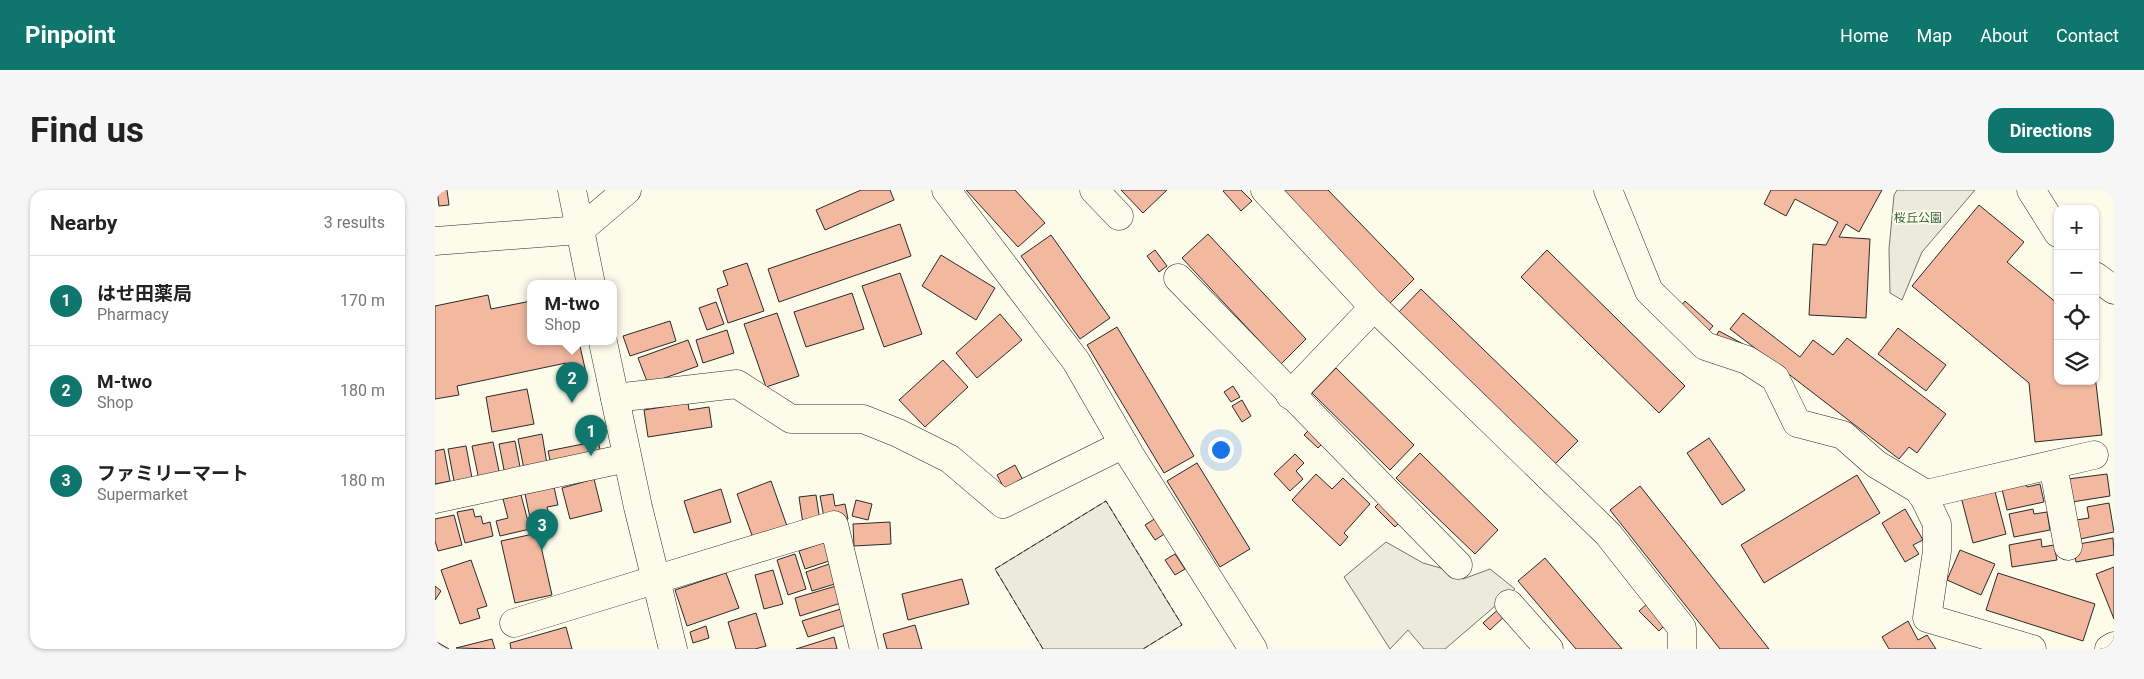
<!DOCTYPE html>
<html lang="en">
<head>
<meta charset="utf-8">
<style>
	body { margin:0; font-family:Roboto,"Noto Sans JP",sans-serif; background:#f6f6f6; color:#222 }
	.controls { position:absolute; right:15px; top:15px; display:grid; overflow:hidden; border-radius:10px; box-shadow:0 1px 4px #0004 }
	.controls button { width:45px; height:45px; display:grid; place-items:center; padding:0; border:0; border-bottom:1px solid #e0e0e0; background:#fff; color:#222; font:25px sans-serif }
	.you { position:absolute; left:785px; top:259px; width:18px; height:18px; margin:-12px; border:4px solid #fff; border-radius:50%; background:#1a73e8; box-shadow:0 0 0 8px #1a73e833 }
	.badge { display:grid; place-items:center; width:32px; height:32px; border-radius:50%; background:#0f766e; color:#fff; font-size:16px; font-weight:700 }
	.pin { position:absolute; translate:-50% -41px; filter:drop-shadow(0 1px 2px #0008) }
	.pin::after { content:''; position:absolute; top:26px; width:18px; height:15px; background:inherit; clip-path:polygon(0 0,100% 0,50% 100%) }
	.popup { position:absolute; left:92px; top:90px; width:90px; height:65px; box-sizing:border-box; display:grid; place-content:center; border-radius:10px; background:#fff; filter:drop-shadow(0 1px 4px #0005); font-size:16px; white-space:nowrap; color:#767676 }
	.popup b { font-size:19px; color:#222 }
	.popup::after { content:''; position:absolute; left:50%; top:100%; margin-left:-10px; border:10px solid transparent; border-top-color:#fff }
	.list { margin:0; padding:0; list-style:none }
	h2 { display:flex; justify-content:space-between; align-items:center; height:65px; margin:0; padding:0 20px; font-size:21px }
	h2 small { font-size:16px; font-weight:400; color:#767676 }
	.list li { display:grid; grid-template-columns:32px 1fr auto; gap:15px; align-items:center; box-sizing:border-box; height:90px; padding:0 20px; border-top:1px solid #e0e0e0 }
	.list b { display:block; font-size:19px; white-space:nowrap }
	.list p { margin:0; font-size:16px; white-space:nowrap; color:#767676 }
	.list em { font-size:16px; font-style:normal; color:#767676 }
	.icon { flex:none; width:28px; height:28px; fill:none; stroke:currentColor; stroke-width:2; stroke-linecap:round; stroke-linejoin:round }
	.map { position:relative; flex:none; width:1679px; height:459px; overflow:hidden; border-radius:15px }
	header { display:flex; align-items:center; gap:30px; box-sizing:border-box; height:70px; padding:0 25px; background:#0f766e; color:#fff }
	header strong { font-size:24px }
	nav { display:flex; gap:28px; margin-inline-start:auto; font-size:18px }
	.intro { display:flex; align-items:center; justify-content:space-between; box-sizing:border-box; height:120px; padding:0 30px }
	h1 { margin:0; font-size:35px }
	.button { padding:12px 22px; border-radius:15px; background:#0f766e; color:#fff; font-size:18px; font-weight:700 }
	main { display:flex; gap:30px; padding:0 30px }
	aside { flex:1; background:#fff; border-radius:15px; box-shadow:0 1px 4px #0004 }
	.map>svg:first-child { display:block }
	.green { fill:#ecebdb; stroke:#74746e }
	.building { fill:#f2b8a0; stroke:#2b2b2b }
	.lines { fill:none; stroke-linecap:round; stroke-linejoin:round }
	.minor-casing { stroke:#2b2b2b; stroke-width:29 }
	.minor { stroke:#fdfbea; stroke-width:28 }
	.fence { stroke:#2b2b2b; stroke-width:1; stroke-dasharray:6 2.5; stroke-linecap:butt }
	.labels { text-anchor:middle; stroke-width:4; stroke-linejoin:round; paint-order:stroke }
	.park-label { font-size:12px; fill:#34623c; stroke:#fdfbea }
</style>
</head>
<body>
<header>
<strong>Pinpoint</strong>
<nav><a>Home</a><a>Map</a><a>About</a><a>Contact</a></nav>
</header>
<div class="intro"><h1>Find us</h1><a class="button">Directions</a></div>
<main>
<aside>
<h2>Nearby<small>3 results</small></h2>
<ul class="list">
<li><span class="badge">1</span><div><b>はせ田薬局</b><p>Pharmacy</p></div><em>170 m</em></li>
<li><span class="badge">2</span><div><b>M-two</b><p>Shop</p></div><em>180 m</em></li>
<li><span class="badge">3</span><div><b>ファミリーマート</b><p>Supermarket</p></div><em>180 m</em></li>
</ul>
</aside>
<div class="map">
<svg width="1679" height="459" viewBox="0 0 1679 459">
	<rect width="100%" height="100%" fill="#fdfbea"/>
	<g class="green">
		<polygon points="1462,0 1540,0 1487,62 1467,110 1455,103 1454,59 1459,5"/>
		<polygon points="671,311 747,435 708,459 608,459 560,379"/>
		<polygon points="951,352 988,373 1016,381 1028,389 1055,379 1080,399 1010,459 989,459 973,440 955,459 909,387"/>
	</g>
	<g class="building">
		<polygon points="2,0 12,0 14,15 4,16"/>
		<polygon points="426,0 455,0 459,10 390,40 381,20"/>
		<polygon points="531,0 580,0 610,33 583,57"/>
		<polygon points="686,0 732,0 708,23"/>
		<polygon points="790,0 806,0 817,11 806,21 788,1"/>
		<polygon points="842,0 893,0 979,89 953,115"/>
		<polygon points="1336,0 1447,0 1424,42 1411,34 1404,47 1435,49 1431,128 1374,125 1378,54 1391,55 1403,32 1360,9 1351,26 1329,14"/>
		<polygon points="1544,15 1589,52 1572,72 1623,114 1623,191 1660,191 1660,185 1667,245 1600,252 1594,193 1477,96"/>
		<polygon points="465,34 476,66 344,112 333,79"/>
		<polygon points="773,44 871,149 846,174 747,68"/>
		<polygon points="616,45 675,128 645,149 586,66"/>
		<polygon points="720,60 732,76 724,82 712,66"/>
		<polygon points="1112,60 1250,196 1224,223 1086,87"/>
		<polygon points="506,65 560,98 541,130 487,96"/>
		<polygon points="312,73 329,121 293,133 282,99 293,95 288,81"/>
		<polygon points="465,83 487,144 449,157 427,96"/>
		<polygon points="986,99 1143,251 1119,275 963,123"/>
		<polygon points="417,103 429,139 371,157 359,122"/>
		<polygon points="53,105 56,119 96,111 96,152 144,152 152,187 135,190 131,173 22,196 24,205 0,209 0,116"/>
		<polygon points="1250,111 1278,136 1271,144 1243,120"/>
		<polygon points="281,112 289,134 272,140 264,118"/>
		<polygon points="342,123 364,186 331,197 309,134"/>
		<polygon points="1308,123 1365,167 1378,150 1398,165 1412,148 1511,224 1482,263 1474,257 1464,269 1295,139"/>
		<polygon points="565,124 587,150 542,188 521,163"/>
		<polygon points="235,131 241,151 195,166 188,146"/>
		<polygon points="682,137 759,266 729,283 652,155"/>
		<polygon points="1463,138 1511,175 1491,201 1443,164"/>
		<polygon points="292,140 299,163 268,173 261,150"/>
		<polygon points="1284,141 1308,154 1303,163 1279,150"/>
		<polygon points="253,150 263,176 213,194 203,168"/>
		<polygon points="508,170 533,197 490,237 464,210"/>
		<polygon points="901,178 979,255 955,280 877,203"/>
		<polygon points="798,196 805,207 796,212 789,202"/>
		<polygon points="92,199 99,234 57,242 51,207"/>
		<polygon points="807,210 816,226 807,232 797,216"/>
		<polygon points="253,213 254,220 274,217 277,237 213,247 209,220"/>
		<polygon points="876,238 889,252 883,258 869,245"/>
		<polygon points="107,244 113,280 90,284 83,249"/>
		<polygon points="1274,248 1310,300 1287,315 1252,263"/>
		<polygon points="80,251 86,282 70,285 64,254"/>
		<polygon points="163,251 167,268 117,279 113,261"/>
		<polygon points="58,252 65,286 44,290 37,256"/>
		<polygon points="31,256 37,288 19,291 13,259"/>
		<polygon points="9,259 15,291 0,294 0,261"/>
		<polygon points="985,263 1063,340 1040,364 961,288"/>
		<polygon points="860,264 869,273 861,281 868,289 855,301 839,284"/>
		<polygon points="762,273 815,359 785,377 732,291"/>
		<polygon points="580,275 589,292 571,302 562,285"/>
		<polygon points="881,284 897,299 908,288 935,314 909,343 913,347 905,356 857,310"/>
		<polygon points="1672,284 1675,306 1637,312 1633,289"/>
		<polygon points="1422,285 1445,323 1329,393 1306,355"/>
		<polygon points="1589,286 1592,297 1605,294 1609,312 1572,320 1565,291"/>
		<polygon points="159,289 167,321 135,329 127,298"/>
		<polygon points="336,291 352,336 318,348 302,304"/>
		<polygon points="1558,294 1571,344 1538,353 1525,303"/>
		<polygon points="1205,296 1334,459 1285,459 1175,320"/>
		<polygon points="119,297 123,315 112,317 116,333 97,337 90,304"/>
		<polygon points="286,299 296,332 259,343 249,311"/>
		<polygon points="398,304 400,316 410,314 413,329 390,333 385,306"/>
		<polygon points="86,305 95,339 65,346 61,331 73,328 68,309"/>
		<polygon points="381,305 385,331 368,334 364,307"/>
		<polygon points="948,309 968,329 960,337 940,317"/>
		<polygon points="421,310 437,314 433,330 417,326"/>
		<polygon points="1674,313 1679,342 1645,349 1641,330 1654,328 1652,317"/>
		<polygon points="38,319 40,327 46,326 48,334 55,332 58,346 30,353 22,322"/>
		<polygon points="1470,319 1488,350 1478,355 1484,364 1470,372 1447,333"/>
		<polygon points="1598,319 1599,324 1612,322 1615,340 1579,347 1574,324"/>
		<polygon points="19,325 27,355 3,361 0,351 0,329"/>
		<polygon points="721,328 731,343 720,350 710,335"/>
		<polygon points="455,332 456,354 419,356 418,334"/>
		<polygon points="103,343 117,405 80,413 66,351"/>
		<polygon points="1678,348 1679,365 1641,372 1638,355"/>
		<polygon points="1606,349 1607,357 1619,355 1622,370 1577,377 1574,355"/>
		<polygon points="391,352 397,370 370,379 364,361"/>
		<polygon points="1525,360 1560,374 1546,405 1512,390"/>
		<polygon points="360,364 371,399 353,405 342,370"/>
		<polygon points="740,364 750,379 740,385 730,370"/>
		<polygon points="1110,368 1187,459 1141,459 1083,391"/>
		<polygon points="36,370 52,416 42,419 45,428 25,434 6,380"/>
		<polygon points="397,373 403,393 377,401 371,382"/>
		<polygon points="1679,377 1679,429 1661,384"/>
		<polygon points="338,380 348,414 329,419 320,385"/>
		<polygon points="291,383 304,418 252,436 240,400"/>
		<polygon points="1563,383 1660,414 1648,451 1551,420"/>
		<polygon points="527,389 534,414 473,430 467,404"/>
		<polygon points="0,396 6,401 0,410"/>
		<polygon points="401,396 406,413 365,426 360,408"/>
		<polygon points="1213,413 1233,432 1224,441 1204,421"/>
		<polygon points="1067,416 1073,423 1055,440 1048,433"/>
		<polygon points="409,418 414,434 373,447 367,431"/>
		<polygon points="321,423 331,456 320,459 301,459 293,432"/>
		<polygon points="1473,431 1483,450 1492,445 1501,459 1454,459 1447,447"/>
		<polygon points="480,435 487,459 452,459 448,444"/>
		<polygon points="271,436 274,448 258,453 255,442"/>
		<polygon points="131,437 137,459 76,459 75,453"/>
		<polygon points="399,447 402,459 361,459"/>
		<polygon points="57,449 60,459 21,458"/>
		<polygon points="0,451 14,459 0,459"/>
	</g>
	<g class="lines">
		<g class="minor-casing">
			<g id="minor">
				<polyline points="137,0 156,94"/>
				<polyline points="511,0 641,171 695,265 818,459"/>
				<polyline points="659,0 684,26"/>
				<polyline points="830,0 934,112 1173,344 1247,438 1247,459"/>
				<polyline points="1173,0 1214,101 1270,156 1312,170 1340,188 1362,233 1408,245 1441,274 1486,301 1502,334 1502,361 1492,428 1597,459"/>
				<polyline points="1596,0 1623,43"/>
				<polyline points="0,51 145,40 192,0"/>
				<polyline points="1660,86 1679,100"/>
				<polyline points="743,88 1023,375"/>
				<polyline points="168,152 203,317 238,459"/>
				<polyline points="855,205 939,117"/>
				<polyline points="180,208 302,194 356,229 428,229 463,243 515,269 568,314 689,254"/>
				<polyline points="1618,275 1633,356"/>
				<polyline points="1487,305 1659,265"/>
				<polyline points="0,309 192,268"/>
				<polyline points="1074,414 1114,459"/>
				<polyline points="79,433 399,335 429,459"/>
				<polyline points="1674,459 1679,456"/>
			</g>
		</g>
		<use href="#minor" class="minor"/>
		<polyline class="fence" points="608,459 560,379 671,311 747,435 708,459"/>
	</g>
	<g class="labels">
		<g class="park-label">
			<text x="1483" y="32">桜丘公園</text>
		</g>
	</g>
</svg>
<div class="controls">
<button>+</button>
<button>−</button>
<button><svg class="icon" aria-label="locate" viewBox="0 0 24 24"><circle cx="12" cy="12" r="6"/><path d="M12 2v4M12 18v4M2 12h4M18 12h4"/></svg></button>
<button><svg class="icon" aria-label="layers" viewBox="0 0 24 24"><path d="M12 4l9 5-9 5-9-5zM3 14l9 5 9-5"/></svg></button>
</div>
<div class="you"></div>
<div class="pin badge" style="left:156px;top:266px">1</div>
<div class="pin badge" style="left:137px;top:213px">2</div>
<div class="popup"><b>M-two</b>Shop</div>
<div class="pin badge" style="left:107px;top:360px">3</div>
</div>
</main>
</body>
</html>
